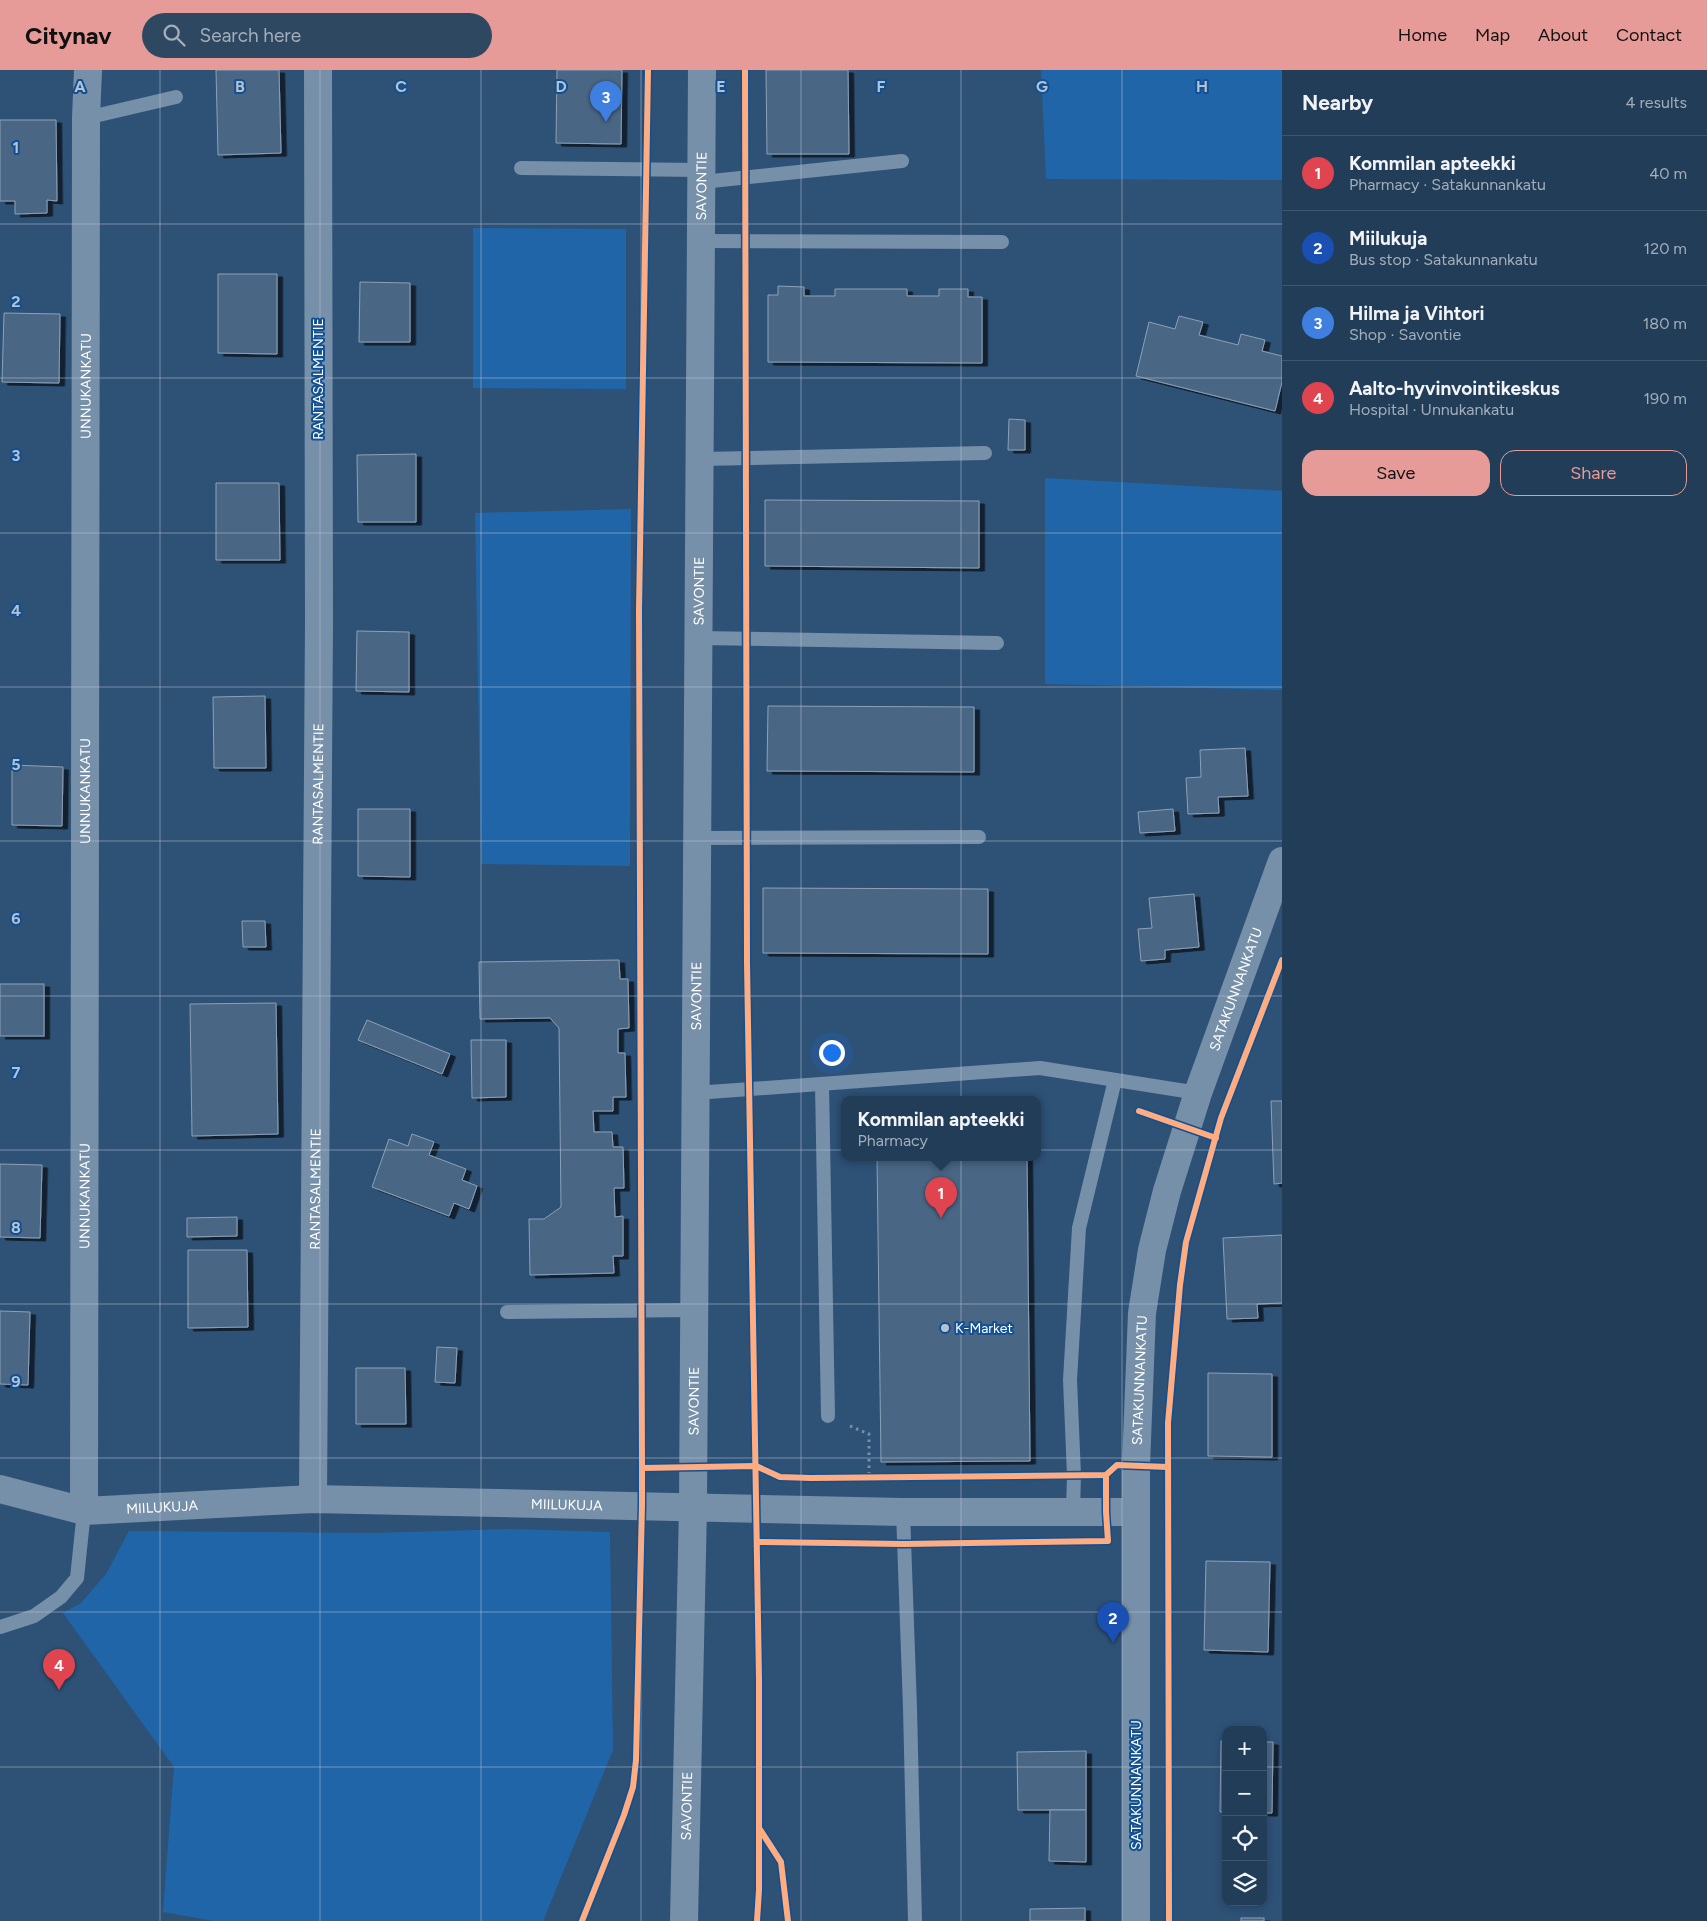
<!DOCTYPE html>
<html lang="en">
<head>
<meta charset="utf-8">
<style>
	body { margin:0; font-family:Figtree,sans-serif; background:#2e4861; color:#f1f3f6 }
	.controls { position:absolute; right:15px; bottom:15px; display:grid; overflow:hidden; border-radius:10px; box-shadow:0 2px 8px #0003 }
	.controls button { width:45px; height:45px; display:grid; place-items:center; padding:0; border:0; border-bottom:1px solid #3f566e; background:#223d58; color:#f1f3f6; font:25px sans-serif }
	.you { position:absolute; left:831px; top:982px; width:18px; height:18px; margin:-12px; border:4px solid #fff; border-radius:50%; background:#1a73e8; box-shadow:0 0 0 8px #1a73e833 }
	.badge { display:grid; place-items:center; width:32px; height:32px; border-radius:50%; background:#e69b98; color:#fff; font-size:16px; font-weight:700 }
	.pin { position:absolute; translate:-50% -41px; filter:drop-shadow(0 1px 2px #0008) }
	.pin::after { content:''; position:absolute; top:26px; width:18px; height:15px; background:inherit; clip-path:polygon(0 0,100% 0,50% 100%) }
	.popup { position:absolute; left:841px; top:1026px; width:200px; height:65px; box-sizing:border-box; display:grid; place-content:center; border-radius:10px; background:#223d58; filter:drop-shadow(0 1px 4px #0005); font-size:16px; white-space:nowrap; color:#a2aeba }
	.popup b { font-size:19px; color:#f1f3f6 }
	.popup::after { content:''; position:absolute; left:50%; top:100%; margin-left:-10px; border:10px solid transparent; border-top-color:#223d58 }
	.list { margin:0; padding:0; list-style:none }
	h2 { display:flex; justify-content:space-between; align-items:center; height:65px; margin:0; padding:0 20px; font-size:21px }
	h2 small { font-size:16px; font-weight:400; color:#a2aeba }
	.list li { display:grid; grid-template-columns:32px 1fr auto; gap:15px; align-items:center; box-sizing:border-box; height:75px; padding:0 20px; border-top:1px solid #3f566e }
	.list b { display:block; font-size:19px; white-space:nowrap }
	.list p { margin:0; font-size:16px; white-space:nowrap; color:#a2aeba }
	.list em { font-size:16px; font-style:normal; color:#a2aeba }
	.actions { display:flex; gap:10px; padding:15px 20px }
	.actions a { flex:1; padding:11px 0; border:1px solid #e69b98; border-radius:15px; text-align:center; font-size:18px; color:#e69b98 }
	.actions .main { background:#e69b98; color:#111 }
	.icon { flex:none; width:28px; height:28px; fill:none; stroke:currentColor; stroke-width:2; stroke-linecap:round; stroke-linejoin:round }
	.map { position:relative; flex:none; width:1282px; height:1851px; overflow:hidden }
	header { display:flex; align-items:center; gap:30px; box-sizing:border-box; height:70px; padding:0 25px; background:#e69b98; color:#111 }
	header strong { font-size:24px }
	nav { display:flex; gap:28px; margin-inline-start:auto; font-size:18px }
	.search { width:350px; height:45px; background:#2e4861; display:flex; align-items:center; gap:12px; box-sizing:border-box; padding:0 18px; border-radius:28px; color:#a2aeba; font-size:19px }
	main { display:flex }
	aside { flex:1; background:#223d58 }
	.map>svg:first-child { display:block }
	.green { fill:#2165a9 }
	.building { fill:#4a6684; stroke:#8ca1b6; filter:url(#shadow) }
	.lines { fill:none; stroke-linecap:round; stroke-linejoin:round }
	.path { stroke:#7790a9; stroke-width:3; stroke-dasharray:2.5 4; stroke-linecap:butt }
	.service { stroke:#7790a9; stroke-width:14 }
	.minor { stroke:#7790a9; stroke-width:28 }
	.tertiary { stroke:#7790a9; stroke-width:28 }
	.cycleway-casing { stroke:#115093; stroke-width:9 }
	.cycleway { stroke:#ffac80; stroke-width:6 }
	.grid { fill:none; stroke:#b6c2cf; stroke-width:1; stroke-opacity:0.55 }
	.poi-dot { fill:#b6c2cf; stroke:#115093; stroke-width:2 }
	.labels { text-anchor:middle; stroke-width:4; stroke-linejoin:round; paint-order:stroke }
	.street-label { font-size:14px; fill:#fff; stroke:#115093 }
	.poi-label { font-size:14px; fill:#fff; stroke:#115093; text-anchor:start }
	.grid-label { font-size:16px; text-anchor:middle; font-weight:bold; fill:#b6c2cf; stroke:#115093; stroke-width:4; stroke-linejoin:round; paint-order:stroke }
</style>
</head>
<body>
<header>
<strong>Citynav</strong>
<div class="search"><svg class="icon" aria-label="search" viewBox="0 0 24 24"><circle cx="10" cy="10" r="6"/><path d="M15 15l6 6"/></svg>Search here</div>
<nav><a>Home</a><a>Map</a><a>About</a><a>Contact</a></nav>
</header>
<main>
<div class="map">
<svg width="1282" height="1851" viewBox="0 0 1282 1851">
	<defs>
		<filter id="shadow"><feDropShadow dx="5.5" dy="3" stdDeviation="0" flood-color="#0009"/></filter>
	</defs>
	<rect width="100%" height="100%" fill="#2e5176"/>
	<g class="green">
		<polygon points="1041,0 1282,0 1282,110 1046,109"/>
		<polygon points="473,158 626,159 626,319 473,318"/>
		<polygon points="1045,408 1282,421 1282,620 1045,614"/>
		<polygon points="631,439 630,796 481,794 475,443"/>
		<polygon points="510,1459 610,1462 613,1680 543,1851 214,1851 163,1842 174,1697 63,1543 81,1533 106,1504 129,1461 372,1463"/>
	</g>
	<g class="building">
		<polygon points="216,0 279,0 281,83 218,85"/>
		<polygon points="557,0 622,0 621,74 556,73"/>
		<polygon points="766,0 848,0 849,84 767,84"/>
		<polygon points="0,50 56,50 57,131 47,130 47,143 15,144 15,131 0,131"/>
		<polygon points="218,204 277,204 277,284 218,283"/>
		<polygon points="360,212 410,213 410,272 359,272"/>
		<polygon points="778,216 804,217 804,226 835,226 835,219 907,219 907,226 939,226 939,219 968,219 968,227 982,227 982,293 768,292 768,225 778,225"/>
		<polygon points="4,243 60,244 59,313 2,312"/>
		<polygon points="1179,246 1203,252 1199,265 1238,275 1241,264 1265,270 1262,281 1282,286 1282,312 1275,341 1136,306 1149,252 1175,259"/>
		<polygon points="1009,349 1025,350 1025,380 1008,380"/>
		<polygon points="416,384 416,452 358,452 357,385"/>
		<polygon points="216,413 279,413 280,490 216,490"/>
		<polygon points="765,430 979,431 979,498 765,496"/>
		<polygon points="357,561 409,562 409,622 356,621"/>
		<polygon points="265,626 266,698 214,698 213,627"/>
		<polygon points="768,636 974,637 974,702 767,701"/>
		<polygon points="1245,678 1248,726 1218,727 1219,743 1188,744 1186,708 1201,707 1200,680"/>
		<polygon points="12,695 63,697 62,756 12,755"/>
		<polygon points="358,739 410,739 410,807 358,806"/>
		<polygon points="1173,739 1175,761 1140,763 1138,742"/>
		<polygon points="763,818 988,819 988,884 763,883"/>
		<polygon points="1194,824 1199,877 1165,880 1165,889 1141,891 1138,859 1152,858 1149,828"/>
		<polygon points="242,851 265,851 266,877 243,877"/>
		<polygon points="619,890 620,909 628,909 629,958 618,959 618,983 625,983 626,1027 613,1027 613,1041 593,1041 594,1062 612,1062 613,1077 623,1077 624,1118 614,1118 615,1147 623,1146 623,1186 613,1186 614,1203 530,1205 529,1149 544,1149 561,1137 559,958 550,948 480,949 479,892"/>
		<rect x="0" y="914" width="44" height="52"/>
		<polygon points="276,933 278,1064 192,1066 190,934"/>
		<polygon points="367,950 450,984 442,1004 358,970"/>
		<polygon points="471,970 506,970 506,1027 472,1028"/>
		<polygon points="1271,1031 1282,1031 1282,1113 1274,1114"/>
		<polygon points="412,1064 434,1072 429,1085 466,1099 462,1110 477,1116 469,1139 454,1133 449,1146 372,1117 389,1069 408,1076"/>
		<polygon points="877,1087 1027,1087 1030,1391 881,1392"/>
		<polygon points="0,1094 42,1095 40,1168 0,1167"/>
		<polygon points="237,1147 237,1166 187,1167 187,1148"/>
		<polygon points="1282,1165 1282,1233 1257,1234 1258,1248 1227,1249 1223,1168"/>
		<polygon points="188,1180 247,1180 248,1257 188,1258"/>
		<polygon points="0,1241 30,1242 28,1315 0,1314"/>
		<polygon points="437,1277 457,1278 455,1313 435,1312"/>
		<polygon points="356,1298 405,1298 406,1354 356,1354"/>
		<polygon points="1208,1303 1272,1304 1272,1387 1208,1386"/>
		<polygon points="1206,1491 1270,1492 1268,1582 1204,1580"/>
		<polygon points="1221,1671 1226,1671 1226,1742 1220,1742"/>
		<polygon points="1263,1672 1273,1672 1272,1743 1263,1743"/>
		<polygon points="1086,1681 1086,1740 1018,1740 1017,1682"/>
		<polygon points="1050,1740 1086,1740 1086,1792 1049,1791"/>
		<polygon points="1085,1838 1085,1851 1030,1851 1030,1839"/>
		<rect x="1241" y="1848" width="23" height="3"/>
	</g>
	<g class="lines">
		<polyline class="path" points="850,1356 869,1364 869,1408"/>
		<g class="service">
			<polyline points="86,48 176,27"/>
			<polyline points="521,98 702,100"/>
			<polyline points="702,112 902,91"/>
			<polyline points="701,171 1002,172"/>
			<polyline points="700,389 985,383"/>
			<polyline points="698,568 997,573"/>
			<polyline points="697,768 979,767"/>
			<polyline points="822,1014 828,1346"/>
			<polyline points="695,1023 1040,998 1198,1023"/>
			<polyline points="507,1242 694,1240"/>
			<polyline points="1073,1441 1074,1405 1070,1310 1079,1158 1115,1010"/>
			<polyline points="903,1442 910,1638 915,1851"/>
			<polyline points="0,1557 34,1546 61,1527 77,1508 84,1441"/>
		</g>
		<g class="minor">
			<path id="s1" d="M0 1419 84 1441 313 1429 903 1442H1136"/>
			<path id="s2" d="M313 1429 319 553 318 0"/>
			<path id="s3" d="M84 1441 86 48 88 0"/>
			<path id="s4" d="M1136 1851V1395L1142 1243 1152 1180 1167 1121 1198 1023 1282 791"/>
		</g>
		<path class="tertiary" id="s5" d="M684 1851 693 1437 702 0"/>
		<g class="cycleway-casing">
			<g id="cycleway">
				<polyline points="745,0 747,893 759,1609 759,1820 757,1851"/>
				<polyline points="1139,1041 1216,1068"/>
				<polyline points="642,1398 639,540 648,0"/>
				<polyline points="757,1472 904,1474 1108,1471 1106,1442 1106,1405"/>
				<polyline points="759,1758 781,1792 788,1851"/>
				<polyline points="582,1851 624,1745 633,1717 636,1690 642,1435 642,1398 756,1396 780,1407 811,1408 1106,1405 1117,1395 1168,1397"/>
				<polyline points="1169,1851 1168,1353 1180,1215 1186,1172 1221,1048 1282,890"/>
			</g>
		</g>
		<use href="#cycleway" class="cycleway"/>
	</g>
	<path class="grid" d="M160 0V1851M320 0V1851M481 0V1851M641 0V1851M801 0V1851M961 0V1851M1122 0V1851M0 154H1282M0 308H1282M0 463H1282M0 617H1282M0 771H1282M0 926H1282M0 1080H1282M0 1234H1282M0 1388H1282M0 1542H1282M0 1697H1226M1263 1697H1282"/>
	<circle class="poi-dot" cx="945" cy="1258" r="5"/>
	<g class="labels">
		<g class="street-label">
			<text dy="5" stroke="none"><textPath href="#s5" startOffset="1735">SAVONTIE</textPath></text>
			<text transform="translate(318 309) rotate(-90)" y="5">RANTASALMENTIE</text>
			<text dy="5" stroke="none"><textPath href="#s3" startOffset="1125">UNNUKANKATU</textPath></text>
			<text dy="5" stroke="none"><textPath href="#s5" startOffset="1330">SAVONTIE</textPath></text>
			<text dy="5" stroke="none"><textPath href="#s2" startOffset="715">RANTASALMENTIE</textPath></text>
			<text dy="5" stroke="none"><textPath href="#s3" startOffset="720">UNNUKANKATU</textPath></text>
			<text dy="5" stroke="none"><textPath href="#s4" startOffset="946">SATAKUNNANKATU</textPath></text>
			<text dy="5" stroke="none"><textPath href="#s5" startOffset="925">SAVONTIE</textPath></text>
			<text dy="5" stroke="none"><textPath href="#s2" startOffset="310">RANTASALMENTIE</textPath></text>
			<text dy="5" stroke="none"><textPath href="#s3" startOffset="315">UNNUKANKATU</textPath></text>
			<text dy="5" stroke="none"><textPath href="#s4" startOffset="541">SATAKUNNANKATU</textPath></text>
			<text dy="5" stroke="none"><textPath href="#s5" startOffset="520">SAVONTIE</textPath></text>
			<text dy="5" stroke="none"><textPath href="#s1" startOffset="570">MIILUKUJA</textPath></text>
			<text dy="5" stroke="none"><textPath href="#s1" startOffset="165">MIILUKUJA</textPath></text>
			<text transform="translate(1136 1715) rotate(-90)" y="5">SATAKUNNANKATU</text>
			<text dy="5" stroke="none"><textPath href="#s5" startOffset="115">SAVONTIE</textPath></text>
		</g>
		<g class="poi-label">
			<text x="955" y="1263">K-Market</text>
		</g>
	</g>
	<g class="grid-label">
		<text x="80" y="22">A</text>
		<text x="240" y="22">B</text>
		<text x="401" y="22">C</text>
		<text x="561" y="22">D</text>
		<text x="721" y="22">E</text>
		<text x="881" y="22">F</text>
		<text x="1042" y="22">G</text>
		<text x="1202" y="22">H</text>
		<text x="16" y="83">1</text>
		<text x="16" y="237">2</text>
		<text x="16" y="391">3</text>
		<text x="16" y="546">4</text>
		<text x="16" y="700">5</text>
		<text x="16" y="854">6</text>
		<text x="16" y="1008">7</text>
		<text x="16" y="1163">8</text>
		<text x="16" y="1317">9</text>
	</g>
</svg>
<div class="controls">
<button>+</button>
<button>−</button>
<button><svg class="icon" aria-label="locate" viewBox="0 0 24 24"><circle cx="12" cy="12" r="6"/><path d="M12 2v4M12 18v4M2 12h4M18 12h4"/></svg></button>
<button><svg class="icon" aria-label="layers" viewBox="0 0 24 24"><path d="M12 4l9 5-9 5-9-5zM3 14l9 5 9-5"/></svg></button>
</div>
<div class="you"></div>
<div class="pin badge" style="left:941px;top:1148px;background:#e0444e">1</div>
<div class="popup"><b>Kommilan apteekki</b>Pharmacy</div>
<div class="pin badge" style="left:1113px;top:1573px;background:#1a4fb4">2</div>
<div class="pin badge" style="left:606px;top:52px;background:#3f7fe0">3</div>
<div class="pin badge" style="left:59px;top:1620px;background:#e0444e">4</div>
</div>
<aside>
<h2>Nearby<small>4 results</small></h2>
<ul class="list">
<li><span class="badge" style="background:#e0444e">1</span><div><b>Kommilan apteekki</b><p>Pharmacy · Satakunnankatu</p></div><em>40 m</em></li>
<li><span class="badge" style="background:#1a4fb4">2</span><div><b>Miilukuja</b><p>Bus stop · Satakunnankatu</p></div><em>120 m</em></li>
<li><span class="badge" style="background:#3f7fe0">3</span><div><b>Hilma ja Vihtori</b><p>Shop · Savontie</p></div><em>180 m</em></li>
<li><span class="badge" style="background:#e0444e">4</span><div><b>Aalto-hyvinvointikeskus</b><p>Hospital · Unnukankatu</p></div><em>190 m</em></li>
</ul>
<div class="actions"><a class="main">Save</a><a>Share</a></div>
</aside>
</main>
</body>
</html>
